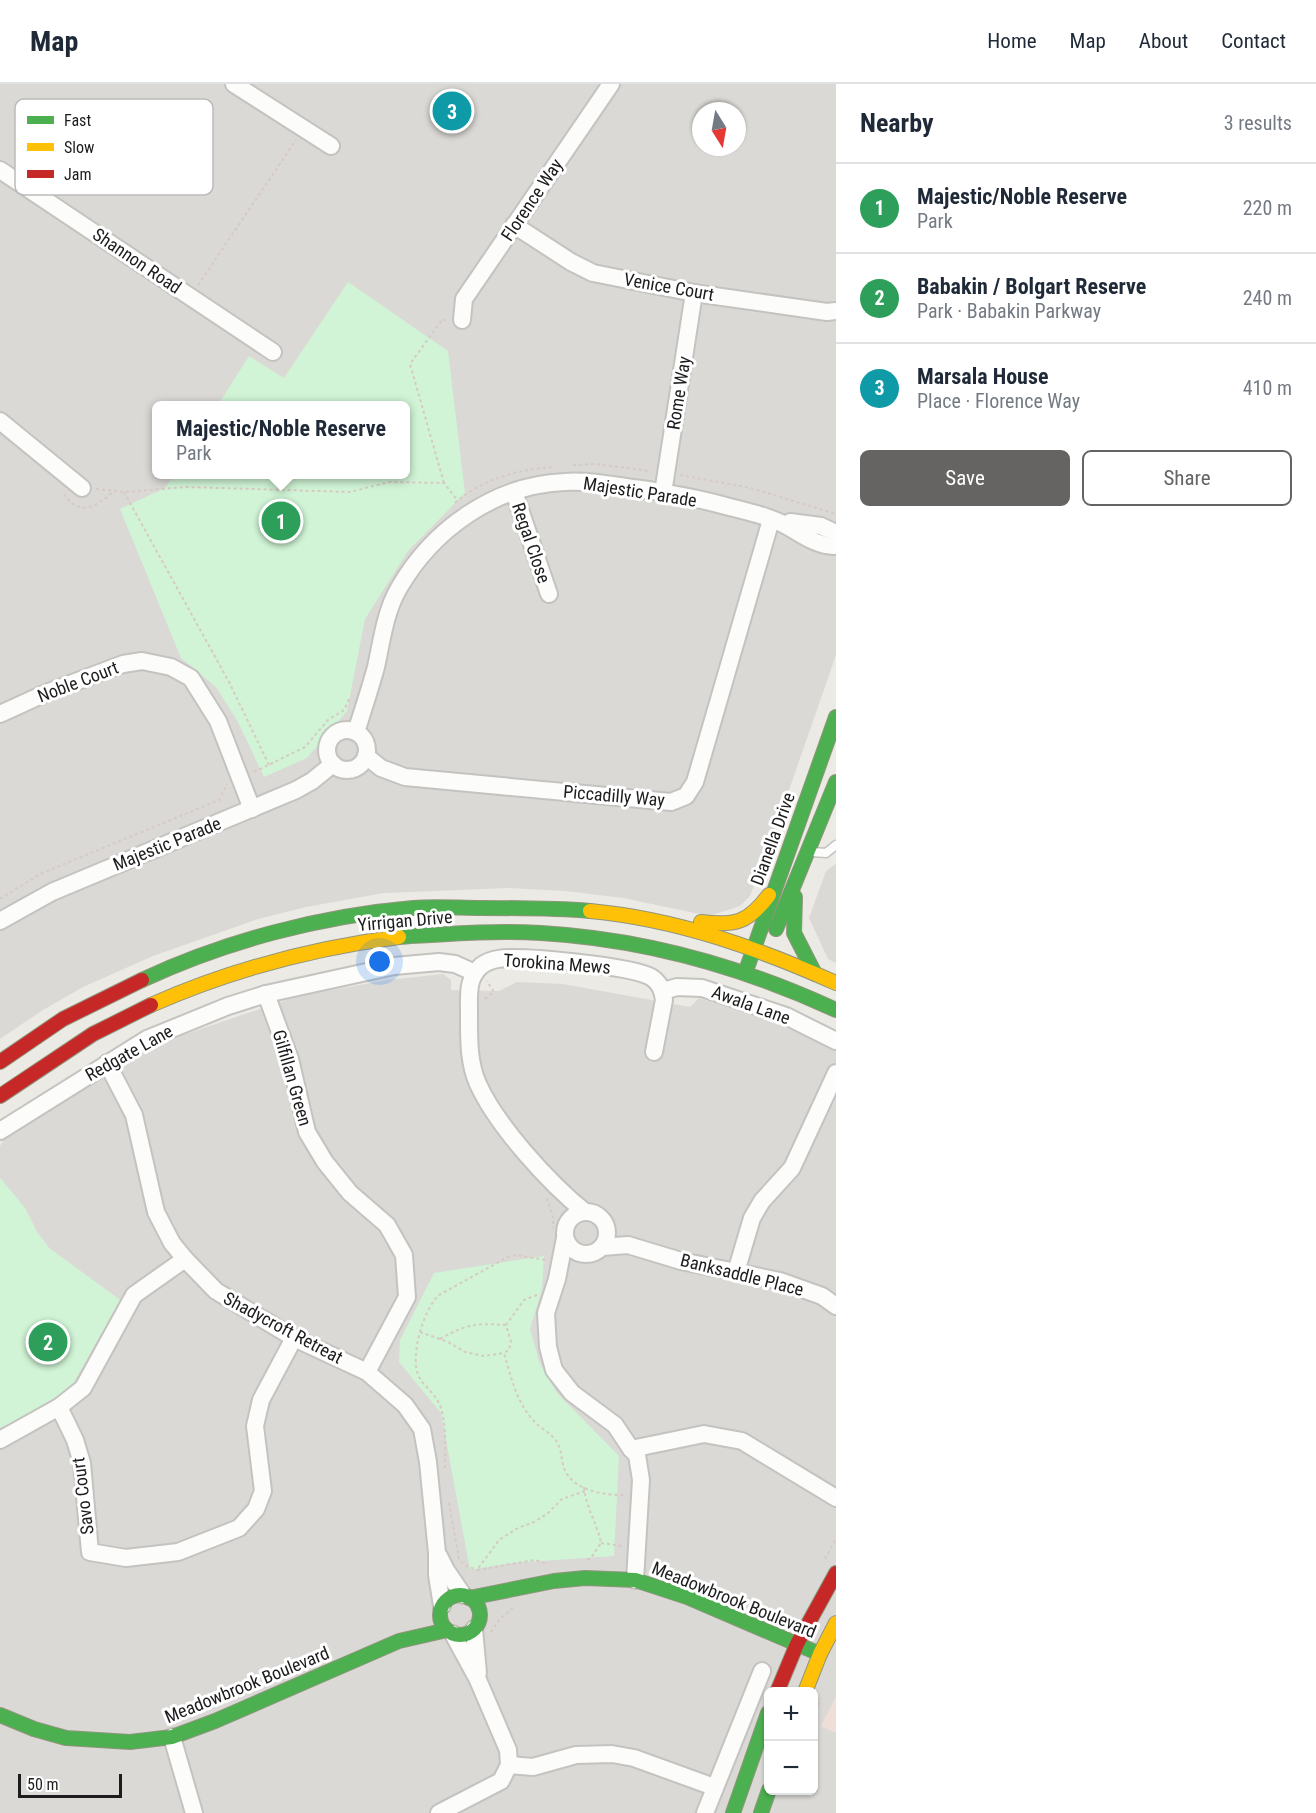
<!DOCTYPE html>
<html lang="en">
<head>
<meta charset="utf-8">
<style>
	body { margin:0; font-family:"Roboto Condensed",sans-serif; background:#f2f2f3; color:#1f2937 }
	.controls { position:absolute; right:18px; bottom:18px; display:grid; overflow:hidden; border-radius:9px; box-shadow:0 2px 4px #0004 }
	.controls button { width:54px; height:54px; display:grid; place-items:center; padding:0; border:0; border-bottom:2px solid #e0e1e3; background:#fff; color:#1f2937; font:30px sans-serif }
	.compass { position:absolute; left:692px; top:18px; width:54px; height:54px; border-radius:50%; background:#fff; box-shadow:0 2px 4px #0004; rotate:169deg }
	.scale { position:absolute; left:18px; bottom:15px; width:104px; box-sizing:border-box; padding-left:6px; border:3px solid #1c1c1c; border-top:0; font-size:16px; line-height:21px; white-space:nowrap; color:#1c1c1c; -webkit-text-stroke:4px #fff; paint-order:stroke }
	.you { position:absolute; left:380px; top:878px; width:21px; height:21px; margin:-15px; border:4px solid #fff; border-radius:50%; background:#1a73e8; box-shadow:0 0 0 9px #1a73e833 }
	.badge { display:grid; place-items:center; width:39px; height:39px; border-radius:50%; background:#656462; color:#fff; font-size:20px; font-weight:700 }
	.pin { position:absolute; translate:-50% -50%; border:3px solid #fff; box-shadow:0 2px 6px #0006 }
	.popup { position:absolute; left:152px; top:317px; width:258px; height:78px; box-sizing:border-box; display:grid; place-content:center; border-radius:9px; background:#fff; filter:drop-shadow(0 2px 4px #0005); font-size:20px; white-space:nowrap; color:#747a83 }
	.popup b { font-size:22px; color:#1f2937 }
	.popup::after { content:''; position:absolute; left:50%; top:100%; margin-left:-12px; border:12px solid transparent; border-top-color:#fff }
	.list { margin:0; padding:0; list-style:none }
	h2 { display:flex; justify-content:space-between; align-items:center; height:78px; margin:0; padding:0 24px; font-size:26px }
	h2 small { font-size:20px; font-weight:400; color:#747a83 }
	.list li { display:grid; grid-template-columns:39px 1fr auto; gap:18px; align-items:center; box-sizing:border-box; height:90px; padding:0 24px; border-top:2px solid #e0e1e3 }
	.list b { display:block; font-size:22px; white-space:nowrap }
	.list p { margin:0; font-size:20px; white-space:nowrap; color:#747a83 }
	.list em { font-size:20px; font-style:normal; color:#747a83 }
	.actions { display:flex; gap:12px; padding:18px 24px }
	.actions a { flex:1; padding:14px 0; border:2px solid #656462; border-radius:9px; text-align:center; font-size:21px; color:#656462 }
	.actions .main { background:#656462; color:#fff }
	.map { position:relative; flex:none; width:836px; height:1729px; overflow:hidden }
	header { display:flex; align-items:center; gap:36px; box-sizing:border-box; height:84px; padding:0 30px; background:#fff; border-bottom:2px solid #e0e1e3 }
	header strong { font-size:28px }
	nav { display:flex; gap:33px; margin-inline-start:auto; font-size:21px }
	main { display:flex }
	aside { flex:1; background:#fff }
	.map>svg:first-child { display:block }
	.residential { fill:#dbd9d6; fill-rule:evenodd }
	.commercial { fill:#efded8 }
	.park { fill:#d0f4d5 }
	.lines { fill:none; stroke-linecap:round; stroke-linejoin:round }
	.lane-casing { stroke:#c4c3c0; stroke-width:11 }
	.street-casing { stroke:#c4c3c0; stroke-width:20 }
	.fast-casing { stroke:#90957c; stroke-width:16 }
	.slow-casing { stroke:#90957c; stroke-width:16 }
	.jam-casing { stroke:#90957c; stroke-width:16 }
	.path { stroke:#d7c9c3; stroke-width:2; stroke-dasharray:3 3; stroke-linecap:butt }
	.lane { stroke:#fcfcfb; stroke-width:8 }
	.street { stroke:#fcfcfb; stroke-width:16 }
	.fast { stroke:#4caf50; stroke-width:14 }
	.slow { stroke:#ffc107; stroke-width:14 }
	.jam { stroke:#c62828; stroke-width:14 }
	.labels { text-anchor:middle; stroke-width:6; stroke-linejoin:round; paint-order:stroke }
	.street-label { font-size:18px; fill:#1c1c1c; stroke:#fff }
	.key { fill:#fff; stroke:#bbb; stroke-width:1.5 }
	.key-label { font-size:16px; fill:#1c1c1c }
</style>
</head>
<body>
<header>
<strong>Map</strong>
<nav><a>Home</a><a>Map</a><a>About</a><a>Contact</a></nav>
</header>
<main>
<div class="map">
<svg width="836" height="1729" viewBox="0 0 836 1729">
	<rect width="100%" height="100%" fill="#eceae4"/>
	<g class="residential">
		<path d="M0 0H836V571L787 712 750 812 740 822 709 832 623 814 565 807 508 804 384 809 306 823 258 835 153 872 83 903 43 926 0 955ZM701 27H737V63H701ZM156 322H406V390H156Z"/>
		<polygon points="836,780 836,879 828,875 809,834 826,787"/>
		<path d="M443 890 451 896V906L499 907 517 898 563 900 690 923 699 914 762 934 836 964V1613L822 1642 836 1649V1729H0V1344L50 1319 120 1216 49 1164 37 1148 25 1124 0 1094V1062L5 1054 133 973 180 952 298 912 388 896ZM768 1608H814V1706H768Z"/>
	</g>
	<polygon class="commercial" points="836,1613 836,1649 821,1642"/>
	<g class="park">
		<polygon points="348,198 448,267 465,409 408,467 365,535 347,627 307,674 264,693 238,638 216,603 181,574 120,425 165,404 174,391 406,390 406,322 218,321 249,272 284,294"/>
		<polygon points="0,1094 25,1124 37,1148 49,1164 120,1216 73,1300 50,1319 0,1344"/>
		<polygon points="544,1172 542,1205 530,1245 540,1280 557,1309 619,1372 614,1472 512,1479 470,1486 441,1329 399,1278 400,1256 434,1189"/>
	</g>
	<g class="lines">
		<g class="lane-casing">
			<polyline id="lane" points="812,768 826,769 836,761"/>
		</g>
		<g class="street-casing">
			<g id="street">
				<polyline points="234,0 331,62"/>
				<polyline points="0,86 273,268"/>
				<polyline points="514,141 571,178 593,189 694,209 827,228 836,227"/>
				<polyline points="462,236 464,215 611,0"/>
				<polyline points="0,337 82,404"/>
				<polyline points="514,408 549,510"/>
				<polyline points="663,409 694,209"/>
				<polyline points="790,438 821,442 836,449"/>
				<polyline points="0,630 46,609 123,580 142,577 171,583 191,594 218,637 252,725"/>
				<circle cx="347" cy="666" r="20"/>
				<path d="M356 648C363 626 370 605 376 583 382 556 385 528 399 504 433 445 495 401 564 398 590 396 616 402 641 405 668 409 696 414 722 421 740 426 762 430 779 438 797 446 815 463 836 462"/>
				<polyline points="366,672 381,684 405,693 671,718 686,712 695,698 771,436"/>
				<polyline points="0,837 52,808 296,706 312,697 333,680"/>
				<polyline points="663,907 677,903 702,904 786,932 836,957"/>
				<polyline points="266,910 290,975 307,1048 325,1078 350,1109 387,1141 404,1171 407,1213 367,1288"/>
				<polyline points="107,979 134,1031 156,1128 172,1159 185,1175 216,1207 294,1254 367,1288 405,1321 422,1345 428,1378 437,1469 437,1491 442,1522"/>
				<polyline points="0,1047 147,955 228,922 266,910 394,882 439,878 455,880 475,889"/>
				<circle cx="586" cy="1149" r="21"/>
				<path d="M585 1128C549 1099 497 1042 478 1000 468 978 469 952 469 928 469 911 467 894 481 882 485 879 492 876 498 875 521 871 631 882 651 893 659 898 663 907 664 916L654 968"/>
				<polyline points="565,1154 557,1195 546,1229 548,1263 554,1286 572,1309 615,1341 631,1365 637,1371 641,1396 635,1496"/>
				<polyline points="602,1163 628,1161 681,1177 780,1197 822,1212 836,1222"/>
				<polyline points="736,1188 752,1134 762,1117 792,1084 836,989"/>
				<polyline points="59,1323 75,1356 82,1379 90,1468 126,1474 178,1468 239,1444 256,1425 263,1407 255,1342 261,1316 294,1254"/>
				<polyline points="0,1356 59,1323 83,1304 134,1211 185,1175"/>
				<polyline points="631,1365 704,1350 742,1357 836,1414"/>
				<polyline points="439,1472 446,1486 463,1511"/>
				<polyline points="474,1545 478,1589"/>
				<polyline points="172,1653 194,1729"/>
				<polyline points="509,1681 533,1683 576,1671 612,1670 634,1674 714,1703"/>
				<polyline points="439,1729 501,1697 509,1681 508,1666 478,1596 453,1550"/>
				<polyline points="705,1729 762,1587"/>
			</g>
		</g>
		<g class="fast-casing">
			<g id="fast">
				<polyline points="795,813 794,849 815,890"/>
				<polyline points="776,845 836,698"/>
				<path d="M399 853C446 850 493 846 541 849 644 855 743 883 836 926"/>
				<polyline points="748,881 836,633"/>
				<path d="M142 896C226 857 320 832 413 824 436 822 459 824 481 824 518 824 554 824 590 827"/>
				<circle cx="460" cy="1531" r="20"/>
				<polyline points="469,1514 554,1497 585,1494 635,1496 687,1513 820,1570"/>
				<polyline points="0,1631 34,1645 66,1654 130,1658 172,1653 215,1637 399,1557 447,1546"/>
				<polyline points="733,1729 768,1629"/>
				<polyline points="761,1729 769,1706"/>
			</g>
		</g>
		<g class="slow-casing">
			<g id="slow">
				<path d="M590 827C677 835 757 864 836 899"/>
				<path d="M701 838C735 842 748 839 769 811"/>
				<path d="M151 921C230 886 313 864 399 853"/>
				<polyline points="805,1608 820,1570 836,1539"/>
			</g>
		</g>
		<g class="jam-casing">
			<g id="jam">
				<polyline points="0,978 63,935 142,896"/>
				<polyline points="0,1012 93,950 151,921"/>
				<polyline points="777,1608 797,1560 836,1489"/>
			</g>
		</g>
		<g class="path">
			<polyline points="198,201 296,56"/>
			<polyline points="573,381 594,380 650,387"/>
			<polyline points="680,391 751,404 836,430"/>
			<polyline points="444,399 410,280 442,236 446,236"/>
			<polyline points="96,405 124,408 187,403 350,408 389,398 444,399 458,417"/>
			<polyline points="124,408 229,598 269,681"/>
			<path d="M64 410C81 434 96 422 114 407"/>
			<path d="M455 419C482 395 519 385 555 383"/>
			<polyline points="254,688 305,663 328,636 344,626 350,613"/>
			<polyline points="0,815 40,790 219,716 227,700"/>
			<polyline points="485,915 494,908 487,897"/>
			<polyline points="547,1114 553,1134 553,1144"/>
			<path d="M537 1211 524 1216 506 1241 511 1258 509 1266 504 1269C511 1293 516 1317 533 1336 540 1344 551 1349 557 1358 562 1366 561 1376 564 1384 573 1407 603 1411 624 1411"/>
			<polyline points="420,1248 448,1258 465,1268 484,1272 504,1269"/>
			<path d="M440 1255C467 1240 475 1239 506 1241"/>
			<path d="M445 1384C445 1364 447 1337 439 1319 434 1309 424 1302 419 1293 409 1273 424 1224 439 1211L508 1173 516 1171 545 1176"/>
			<path d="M584 1403C586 1424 597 1439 601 1459L591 1474 587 1476"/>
			<polyline points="449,1419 459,1475 464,1481 477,1486"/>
			<polyline points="601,1459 622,1462"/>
			<polyline points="825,1475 836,1454"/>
			<polyline points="545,1479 535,1476 477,1486 499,1456 518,1444 534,1438 547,1430 562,1415 585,1407"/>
			<polyline points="491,1548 500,1535 513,1524"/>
			<polyline points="814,1633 819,1619"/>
		</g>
		<use href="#lane" class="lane"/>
		<use href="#street" class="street"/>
		<use href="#fast" class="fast"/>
		<use href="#slow" class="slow"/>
		<use href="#jam" class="jam"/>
	</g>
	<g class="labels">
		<g class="street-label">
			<text transform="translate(532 116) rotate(-56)" y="6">Florence Way</text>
			<text transform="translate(137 177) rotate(34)" y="6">Shannon Road</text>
			<text transform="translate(669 203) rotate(10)" y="6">Venice Court</text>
			<text transform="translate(679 309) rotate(-81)" y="6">Rome Way</text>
			<text transform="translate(640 408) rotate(9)" y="6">Majestic Parade</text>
			<text transform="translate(531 459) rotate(71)" y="6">Regal Close</text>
			<text transform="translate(78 598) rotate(-21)" y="6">Noble Court</text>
			<text transform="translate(614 712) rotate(5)" y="6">Piccadilly Way</text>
			<text transform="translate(773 755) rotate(-70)" y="6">Dianella Drive</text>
			<text transform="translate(167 760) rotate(-22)" y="6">Majestic Parade</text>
			<text transform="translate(405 837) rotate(-5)" y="6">Yirrigan Drive</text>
			<text transform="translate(557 880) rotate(4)" y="6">Torokina Mews</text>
			<text transform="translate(751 921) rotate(20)" y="6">Awala Lane</text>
			<text transform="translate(129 969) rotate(-29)" y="6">Redgate Lane</text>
			<text transform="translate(292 994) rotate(74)" y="6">Gilfillan Green</text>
			<text transform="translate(742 1191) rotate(14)" y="6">Banksaddle Place</text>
			<text transform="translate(283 1244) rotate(28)" y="6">Shadycroft Retreat</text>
			<text transform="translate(83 1412) rotate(-97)" y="6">Savo Court</text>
			<text transform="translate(734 1516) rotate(22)" y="6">Meadowbrook Boulevard</text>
			<text transform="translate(247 1601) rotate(-22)" y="6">Meadowbrook Boulevard</text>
		</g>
	</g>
	<rect x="15" y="15" width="198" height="96" rx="9" class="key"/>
	<rect x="27" y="32" width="27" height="8" fill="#4caf50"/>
	<rect x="27" y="59" width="27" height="8" fill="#ffc107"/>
	<rect x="27" y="86" width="27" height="8" fill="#c62828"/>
	<g class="key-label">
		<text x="64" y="42">Fast</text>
		<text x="64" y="69">Slow</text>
		<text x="64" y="96">Jam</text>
	</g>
</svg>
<div class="controls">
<button>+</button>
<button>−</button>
</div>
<svg class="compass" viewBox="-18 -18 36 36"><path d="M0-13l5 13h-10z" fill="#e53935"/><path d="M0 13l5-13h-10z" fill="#747a83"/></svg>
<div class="scale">50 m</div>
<div class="you"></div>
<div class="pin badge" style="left:281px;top:437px;background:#2e9e5b">1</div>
<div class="popup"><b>Majestic/Noble Reserve</b>Park</div>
<div class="pin badge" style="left:48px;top:1258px;background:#2e9e5b">2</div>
<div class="pin badge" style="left:452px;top:27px;background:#0f9aa8">3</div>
</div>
<aside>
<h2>Nearby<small>3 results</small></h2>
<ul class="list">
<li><span class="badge" style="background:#2e9e5b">1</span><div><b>Majestic/Noble Reserve</b><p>Park</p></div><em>220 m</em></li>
<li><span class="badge" style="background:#2e9e5b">2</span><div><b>Babakin / Bolgart Reserve</b><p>Park · Babakin Parkway</p></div><em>240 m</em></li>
<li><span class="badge" style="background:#0f9aa8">3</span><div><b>Marsala House</b><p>Place · Florence Way</p></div><em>410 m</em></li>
</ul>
<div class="actions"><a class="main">Save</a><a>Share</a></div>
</aside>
</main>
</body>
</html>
